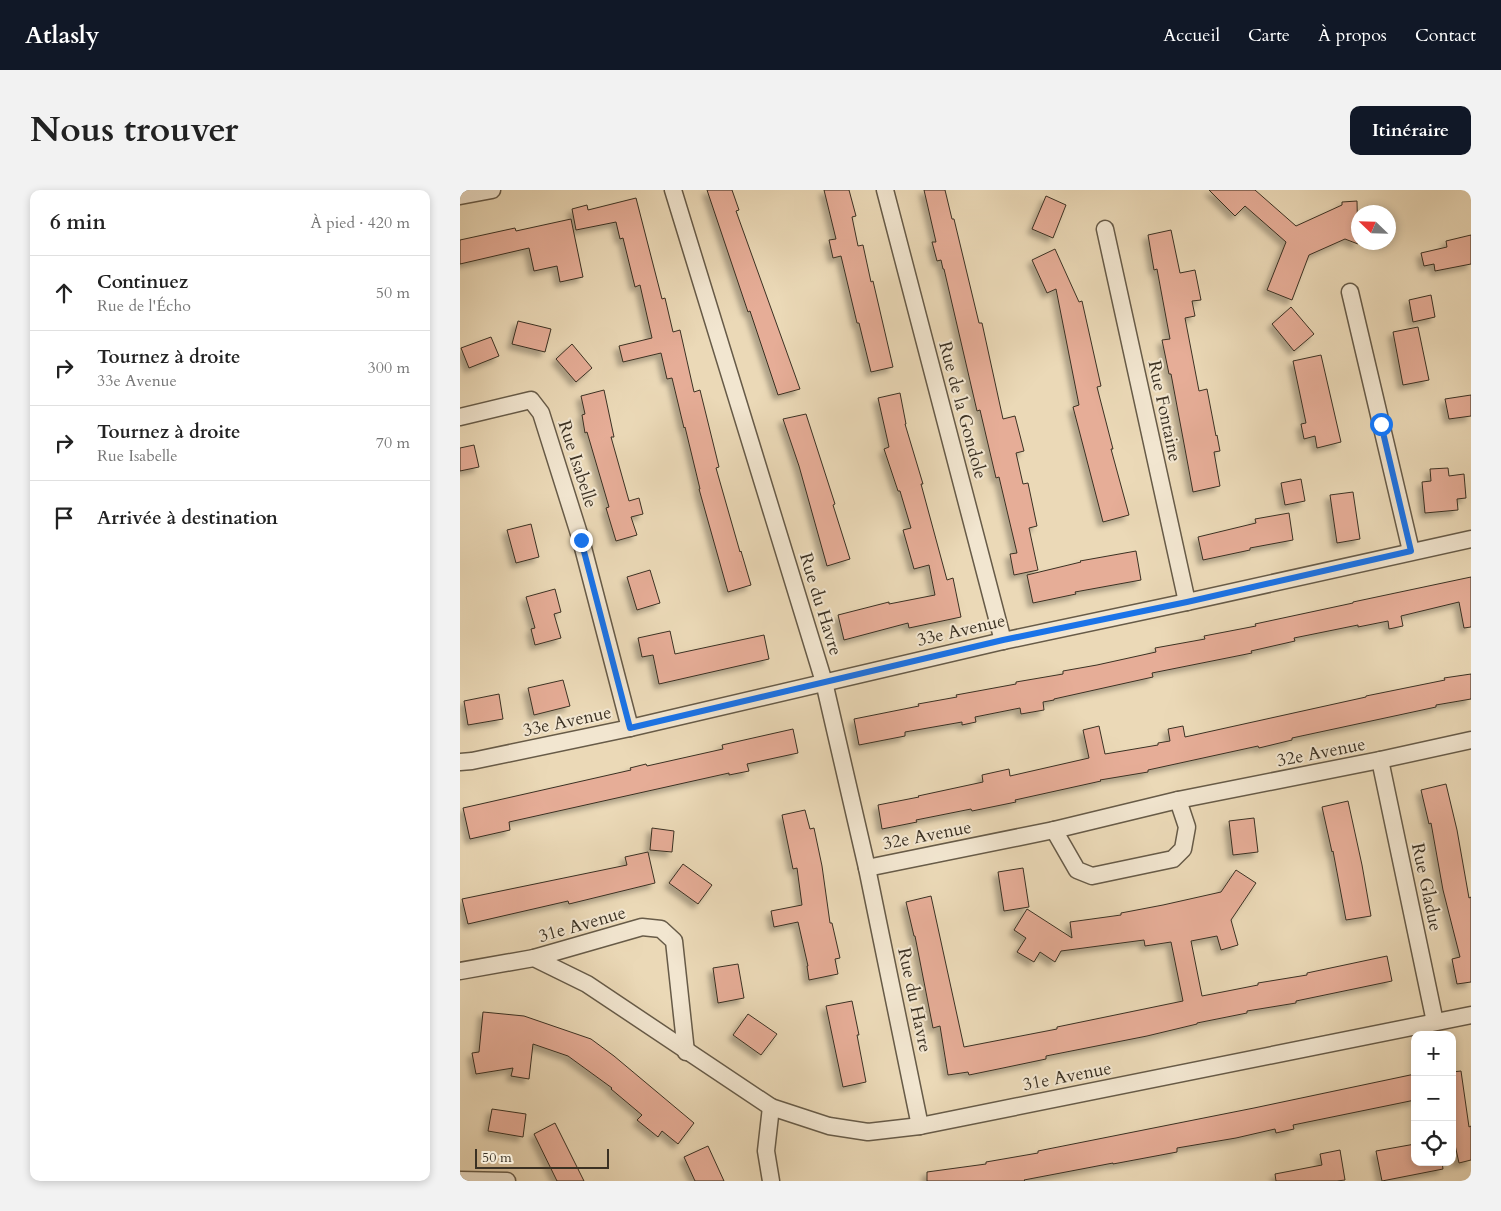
<!DOCTYPE html>
<html lang="fr">
<head>
<meta charset="utf-8">
<style>
	body { margin:0; font-family:Cardo,serif; background:#f2f2f2; color:#222 }
	.controls { position:absolute; right:15px; bottom:15px; display:grid; overflow:hidden; border-radius:10px; box-shadow:0 2px 8px #0003 }
	.controls button { width:45px; height:45px; display:grid; place-items:center; padding:0; border:0; border-bottom:1px solid #e0e0e0; background:#fff; color:#222; font:25px sans-serif }
	.compass { position:absolute; left:891px; top:15px; width:45px; height:45px; border-radius:50%; background:#fff; box-shadow:0 2px 8px #0003; rotate:293deg }
	.scale { position:absolute; left:15px; bottom:12px; width:134px; box-sizing:border-box; padding-left:5px; border:2px solid #3b3123; border-top:0; font-size:14px; line-height:18px; white-space:nowrap; color:#3b3123; -webkit-text-stroke:4px #f2e6d0; paint-order:stroke }
	.stop { position:absolute; width:15px; height:15px; margin:-11px; border:4px solid #1a73e8; border-radius:50%; background:#fff }
	.stop.end { background:#1a73e8; border-color:#fff; box-shadow:0 1px 5px #0008 }
	.list { margin:0; padding:0; list-style:none }
	h2 { display:flex; justify-content:space-between; align-items:center; height:65px; margin:0; padding:0 20px; font-size:21px }
	h2 small { font-size:16px; font-weight:400; color:#767676 }
	.list li { display:grid; grid-template-columns:32px 1fr auto; gap:15px; align-items:center; box-sizing:border-box; height:75px; padding:0 20px; border-top:1px solid #e0e0e0 }
	.list b { display:block; font-size:19px; white-space:nowrap }
	.list p { margin:0; font-size:16px; white-space:nowrap; color:#767676 }
	.list em { font-size:16px; font-style:normal; color:#767676 }
	.icon { flex:none; width:28px; height:28px; fill:none; stroke:currentColor; stroke-width:2; stroke-linecap:round; stroke-linejoin:round }
	.map { position:relative; flex:none; width:1011px; height:991px; overflow:hidden; border-radius:10px }
	header { display:flex; align-items:center; gap:30px; box-sizing:border-box; height:70px; padding:0 25px; background:#111827; color:#fff }
	header strong { font-size:24px }
	nav { display:flex; gap:28px; margin-inline-start:auto; font-size:18px }
	.intro { display:flex; align-items:center; justify-content:space-between; box-sizing:border-box; height:120px; padding:0 30px }
	h1 { margin:0; font-size:35px }
	.button { padding:12px 22px; border-radius:10px; background:#111827; color:#fff; font-size:18px; font-weight:700 }
	main { display:flex; gap:30px; padding:0 30px }
	aside { flex:1; background:#fff; border-radius:10px; box-shadow:0 2px 8px #0003 }
	.map>svg:first-child { display:block }
	.building { fill:#e6ad97; stroke:#3b3123; filter:url(#shadow) }
	.lines { fill:none; stroke-linecap:round; stroke-linejoin:round }
	.street-casing { stroke:#675b48; stroke-width:19 }
	.street { stroke:#f2e6d0; stroke-width:16 }
	.route { stroke:#1a73e8; stroke-width:6 }
	.labels { text-anchor:middle; stroke-width:4; stroke-linejoin:round; paint-order:stroke }
	.street-label { font-size:18px; fill:#3b3123; stroke:#f2e6d0 }
</style>
</head>
<body>
<header>
<strong>Atlasly</strong>
<nav><a>Accueil</a><a>Carte</a><a>À propos</a><a>Contact</a></nav>
</header>
<div class="intro"><h1>Nous trouver</h1><a class="button">Itinéraire</a></div>
<main>
<aside>
<h2>6 min<small>À pied · 420 m</small></h2>
<ul class="list">
<li><svg class="icon" aria-label="ahead" viewBox="0 0 24 24"><path d="M12 20V5M6 11l6-6 6 6"/></svg><div><b>Continuez</b><p>Rue de l'Écho</p></div><em>50 m</em></li>
<li><svg class="icon" aria-label="right" viewBox="0 0 24 24"><path d="M7 20v-9h11M14 6l5 5-5 5"/></svg><div><b>Tournez à droite</b><p>33e Avenue</p></div><em>300 m</em></li>
<li><svg class="icon" aria-label="right" viewBox="0 0 24 24"><path d="M7 20v-9h11M14 6l5 5-5 5"/></svg><div><b>Tournez à droite</b><p>Rue Isabelle</p></div><em>70 m</em></li>
<li><svg class="icon" aria-label="arrive" viewBox="0 0 24 24"><path d="M6 21V4h12l-3 4 3 4H6"/></svg><div><b>Arrivée à destination</b></div></li>
</ul>
</aside>
<div class="map">
<svg width="1011" height="991" viewBox="0 0 1011 991">
	<defs>
		<filter id="shadow"><feDropShadow dx="-4.5" dy="4.5" stdDeviation="2.5" flood-color="#0004"/></filter>
	</defs>
	<rect width="100%" height="100%" fill="#ebd9b7"/>
	<filter id="stains"><feTurbulence type="fractalNoise" baseFrequency=".004" numOctaves="4"/><feColorMatrix values="0 0 0 0 .2 0 0 0 0 .09 0 0 0 0 .02 0 0 0 .5 -.17"/></filter>
	<radialGradient id="worn" r=".72"><stop offset=".6" stop-color="#630" stop-opacity="0"/><stop offset="1" stop-color="#630" stop-opacity=".3"/></radialGradient>
	<g class="building">
		<polygon points="247,0 272,0 279,20 276,21 340,199 318,205 290,121 288,122"/>
		<polygon points="364,0 389,0 396,26 392,27 398,56 403,55 411,92 413,91 433,177 411,182 399,133 397,133 381,66 373,68 369,50 376,49"/>
		<polygon points="464,0 485,0 492,29 494,29 519,133 522,133 543,229 555,226 564,261 556,263 563,294 568,293 577,336 569,338 578,380 554,385 550,364 557,363 539,287 536,288 520,220 517,221 484,79 483,79 481,70 477,71 472,52 476,52"/>
		<polygon points="749,0 795,0 836,36 882,15 882,12 897,11 898,54 885,49 849,65 832,110 807,100 826,52 785,16 775,26"/>
		<polygon points="586,6 606,15 593,48 572,39"/>
		<polygon points="176,8 202,109 205,108 213,142 220,140 234,202 240,200 259,277 256,278 280,362 281,361 291,395 268,402 239,299 240,299 225,237 224,238 212,188 207,189 201,163 163,172 159,156 192,148 180,95 175,97 163,48 160,49 156,32 116,40 112,19 127,15 128,20"/>
		<polygon points="111,29 123,87 100,92 97,76 74,81 69,58 0,74 0,50 55,38 56,41"/>
		<polygon points="711,40 720,83 735,80 741,110 732,111 735,126 725,128 739,201 747,199 756,246 757,245 760,261 754,262 760,296 733,302 711,184 709,184 702,150 710,149 697,79 694,80 688,45"/>
		<polygon points="1011,45 1011,74 975,81 974,74 964,76 961,63 987,57 986,51"/>
		<polygon points="595,59 619,112 622,111 641,196 637,197 653,259 651,259 669,325 643,332 613,217 619,215 596,99 587,103 572,70"/>
		<polygon points="971,105 975,127 953,132 949,110"/>
		<polygon points="831,117 854,144 834,161 812,134"/>
		<polygon points="58,131 91,139 85,162 52,154"/>
		<polygon points="958,137 969,190 943,195 933,142"/>
		<polygon points="31,147 39,166 9,178 1,158"/>
		<polygon points="112,154 132,178 116,192 96,169"/>
		<polygon points="861,165 881,252 857,258 855,246 844,249 841,234 846,233 833,171"/>
		<polygon points="144,200 154,247 151,247 169,311 179,308 183,324 171,327 177,345 156,351 146,318 149,317 127,242 125,243 122,225 125,224 121,206"/>
		<polygon points="440,203 446,234 445,234 463,294 461,294 487,390 493,388 501,427 449,438 448,433 384,450 378,425 429,412 429,414 475,405 469,375 454,379 443,340 451,338 440,301 438,301 424,259 429,257 418,208"/>
		<polygon points="1011,205 1011,226 989,229 985,209"/>
		<polygon points="346,224 375,314 373,315 390,369 367,376 339,276 323,229"/>
		<polygon points="14,255 19,277 0,281 0,258"/>
		<polygon points="988,278 989,286 1004,284 1006,308 997,309 998,320 965,323 962,292 971,291 970,279"/>
		<polygon points="841,289 845,311 825,315 821,293"/>
		<polygon points="893,302 900,349 877,353 870,305"/>
		<polygon points="829,323 833,350 790,358 790,360 743,370 738,347 796,333 795,329"/>
		<polygon points="71,334 79,367 56,373 47,340"/>
		<polygon points="676,361 681,390 615,402 616,404 573,413 567,385 621,372 620,371"/>
		<polygon points="190,380 200,413 177,420 167,387"/>
		<polygon points="1011,387 1011,437 1004,438 999,412 941,426 943,436 929,439 928,431 898,437 898,435 834,448 835,451 791,461 792,463 692,483 693,487 594,509 594,510 583,512 584,520 561,524 560,518 515,527 516,532 502,535 502,532 445,542 445,546 399,555 394,529 459,516 458,514 497,507 496,505 556,494 556,492 603,484 603,481 637,475 696,462 695,458 745,449 744,446 796,436 795,434 893,413 893,412"/>
		<polygon points="95,399 101,422 94,424 101,448 75,455 71,439 75,438 66,407"/>
		<polygon points="210,441 215,464 304,445 309,469 199,494 193,465 182,467 178,448"/>
		<polygon points="1011,484 1011,509 976,515 976,517 939,525 832,548 832,550 799,558 798,556 688,580 688,582 640,590 641,591 555,610 556,612 512,621 511,619 456,630 457,632 422,639 418,615 459,607 458,606 523,592 522,585 549,579 550,586 629,568 623,540 639,536 645,564 698,555 698,553 710,551 708,539 723,536 725,547 906,507 906,506 985,490 984,488"/>
		<polygon points="103,490 110,516 74,525 68,498"/>
		<polygon points="39,504 43,529 8,535 4,511"/>
		<polygon points="333,539 338,563 287,574 289,581 269,585 269,583 49,632 50,640 10,649 3,618 171,580 170,578 186,574 187,576 263,559 262,555"/>
		<polygon points="986,594 997,640 1009,708 1011,707 1011,792 997,794 992,769 1000,767 983,700 971,633 969,634 961,600"/>
		<polygon points="888,611 902,675 911,726 886,730 873,661 872,662 862,617"/>
		<polygon points="345,620 350,639 354,638 362,676 370,733 372,733 380,768 375,769 378,784 349,790 347,776 348,776 338,732 314,737 311,721 342,715 337,678 333,679 322,625"/>
		<polygon points="794,628 798,662 773,665 769,631"/>
		<polygon points="192,638 214,641 212,662 190,660"/>
		<polygon points="188,662 195,693 109,714 108,711 8,734 2,709 167,675 165,667"/>
		<polygon points="223,674 252,695 238,714 209,693"/>
		<polygon points="563,678 569,717 544,721 538,682"/>
		<polygon points="776,680 796,693 771,730 778,755 761,760 757,746 731,751 742,806 798,795 798,793 847,785 847,783 927,766 932,791 836,811 836,813 787,821 787,823 737,833 737,834 687,846 586,866 586,869 543,878 509,885 508,882 488,885 480,836 473,838 455,746 454,746 446,712 471,706 504,857 597,839 597,837 723,811 711,752 685,756 684,750 601,761 595,772 580,762 574,772 557,762 566,748 554,740 567,719 612,748 610,732 661,725 661,723 703,715 761,702"/>
		<polygon points="278,774 284,808 258,813 253,778"/>
		<polygon points="392,811 399,845 397,845 406,892 383,897 366,816"/>
		<polygon points="23,822 64,826 131,849 154,866 234,933 218,954 202,941 198,947 177,930 182,925 151,899 152,898 108,866 73,854 69,889 51,886 53,878 16,884 12,863 19,862"/>
		<polygon points="288,824 317,844 301,865 273,845"/>
		<polygon points="1001,881 1009,937 1011,936 1011,970 999,973 992,941 994,940 992,926 992,882"/>
		<polygon points="955,884 955,910 833,935 834,939 816,943 815,939 776,948 717,958 717,962 653,974 653,973 564,990 565,991 467,991 467,982 526,974 526,972 578,963 578,961 794,918"/>
		<polygon points="32,919 66,924 63,947 28,941"/>
		<polygon points="95,933 124,991 97,991 74,944"/>
		<polygon points="955,954 955,972 982,972 983,979 922,991 916,961"/>
		<polygon points="248,956 264,991 235,991 224,967"/>
		<polygon points="880,960 885,990 877,991 816,991 815,984 862,975 860,964"/>
	</g>
	<g class="lines">
		<g class="street-casing">
			<g id="street">
				<polyline points="213,0 364,492 407,678 460,936"/>
				<polyline points="425,0 543,451"/>
				<polyline points="0,6 32,0"/>
				<polyline points="645,39 727,412"/>
				<polyline points="890,102 951,361"/>
				<polyline points="0,227 71,210 81,223 121,350 170,538"/>
				<polyline points="920,570 975,832"/>
				<polyline points="0,572 12,571 170,538 543,451 727,412 1011,349"/>
				<polyline points="594,640 617,680 632,686 713,669 723,659 727,637 718,610"/>
				<polyline points="407,678 594,640 718,610 920,570 1011,550"/>
				<polyline points="74,768 182,737 201,739 214,751 226,862"/>
				<polyline points="0,781 74,768 127,794 311,917 369,936 408,942 460,936 1011,825"/>
				<polyline points="311,917 306,961 311,991"/>
				<polyline points="0,990 47,991"/>
			</g>
		</g>
		<use href="#street" class="street"/>
	</g>
	<g class="lines">
		<polyline class="route" points="121,350 170,538 543,450 727,412 951,361 921,234"/>
	</g>
	<g class="labels">
		<g class="street-label">
			<text transform="translate(503 220) rotate(75)" y="6">Rue de la Gondole</text>
			<text transform="translate(705 221) rotate(78)" y="6">Rue Fontaine</text>
			<text transform="translate(118 274) rotate(72)" y="6">Rue Isabelle</text>
			<text transform="translate(361 414) rotate(73)" y="6">Rue du Havre</text>
			<text transform="translate(501 440) rotate(-13)" y="6">33e Avenue</text>
			<text transform="translate(107 531) rotate(-12)" y="6">33e Avenue</text>
			<text transform="translate(861 562) rotate(-11)" y="6">32e Avenue</text>
			<text transform="translate(467 645) rotate(-11)" y="6">32e Avenue</text>
			<text transform="translate(967 697) rotate(78)" y="6">Rue Gladue</text>
			<text transform="translate(122 734) rotate(-16)" y="6">31e Avenue</text>
			<text transform="translate(455 810) rotate(78)" y="6">Rue du Havre</text>
			<text transform="translate(607 886) rotate(-11)" y="6">31e Avenue</text>
		</g>
	</g>
	<rect width="100%" height="100%" filter="url(#stains)"/>
	<rect width="100%" height="100%" fill="url(#worn)"/>
</svg>
<div class="controls">
<button>+</button>
<button>−</button>
<button><svg class="icon" aria-label="locate" viewBox="0 0 24 24"><circle cx="12" cy="12" r="6"/><path d="M12 2v4M12 18v4M2 12h4M18 12h4"/></svg></button>
</div>
<svg class="compass" viewBox="-18 -18 36 36"><path d="M0-13l5 13h-10z" fill="#e53935"/><path d="M0 13l5-13h-10z" fill="#767676"/></svg>
<div class="scale">50 m</div>
<div class="stop" style="left:921px;top:234px"></div>
<div class="stop end" style="left:121px;top:350px"></div>
</div>
</main>
</body>
</html>
